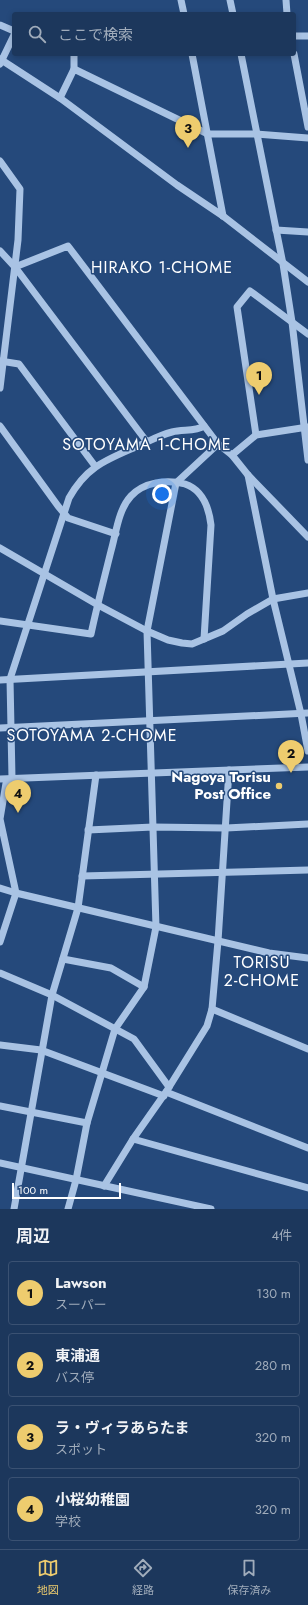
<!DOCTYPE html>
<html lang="ja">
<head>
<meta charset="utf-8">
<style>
	body { margin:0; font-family:Jost,"Noto Sans JP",sans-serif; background:#253f62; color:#f1f3f6 }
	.scale { position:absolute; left:12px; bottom:10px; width:109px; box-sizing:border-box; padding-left:4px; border:2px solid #fff; border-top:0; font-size:11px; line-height:14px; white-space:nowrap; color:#fff; -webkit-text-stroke:3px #25497b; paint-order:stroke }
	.you { position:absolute; left:162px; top:494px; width:14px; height:14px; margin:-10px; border:3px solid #fff; border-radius:50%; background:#1a73e8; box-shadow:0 0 0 6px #1a73e833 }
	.badge { display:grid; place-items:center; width:26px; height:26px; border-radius:50%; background:#eecc6e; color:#111; font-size:13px; font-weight:700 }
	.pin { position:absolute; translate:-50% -33px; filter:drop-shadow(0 1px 2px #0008) }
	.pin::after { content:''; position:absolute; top:21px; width:14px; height:12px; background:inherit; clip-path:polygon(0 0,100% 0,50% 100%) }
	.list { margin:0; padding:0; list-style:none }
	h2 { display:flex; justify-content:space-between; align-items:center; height:52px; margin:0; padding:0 16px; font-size:17px }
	h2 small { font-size:13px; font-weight:400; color:#a0acbb }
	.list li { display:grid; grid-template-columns:26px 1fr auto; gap:12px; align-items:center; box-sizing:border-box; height:64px; margin:0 8px 8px; padding:0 8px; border:1px solid #3a5172; border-radius:4px }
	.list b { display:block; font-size:15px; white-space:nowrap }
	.list p { margin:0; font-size:13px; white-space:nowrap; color:#a0acbb }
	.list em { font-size:13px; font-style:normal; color:#a0acbb }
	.icon { flex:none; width:22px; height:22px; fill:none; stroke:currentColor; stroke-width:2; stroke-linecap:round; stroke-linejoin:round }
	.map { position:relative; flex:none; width:308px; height:1209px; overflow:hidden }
	.search { position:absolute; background:#1c375c; box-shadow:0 2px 6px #0003; left:12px; right:12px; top:12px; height:44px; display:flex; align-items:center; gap:10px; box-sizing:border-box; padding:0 14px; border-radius:4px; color:#a0acbb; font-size:15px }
	.sheet { height:340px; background:#1c375c }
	nav { display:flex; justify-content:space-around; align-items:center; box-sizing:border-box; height:56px; border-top:1px solid #3a5172; background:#1c375c; font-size:11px; color:#a0acbb }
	nav a { display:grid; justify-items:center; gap:2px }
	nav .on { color:#eecc6e }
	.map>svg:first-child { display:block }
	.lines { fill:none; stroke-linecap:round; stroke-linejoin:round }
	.minor { stroke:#a9c3e4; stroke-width:7 }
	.poi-dot { fill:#eecc6e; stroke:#25497b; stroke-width:1.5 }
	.labels { text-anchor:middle; stroke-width:3; stroke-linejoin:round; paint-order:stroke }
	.poi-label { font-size:15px; font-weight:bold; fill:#fff; stroke:#25497b; text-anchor:end }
	.neighbourhood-label { font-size:16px; letter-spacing:1px; fill:#fff; stroke:#25497b }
</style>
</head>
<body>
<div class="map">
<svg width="308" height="1209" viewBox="0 0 308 1209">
	<rect width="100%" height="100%" fill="#25497b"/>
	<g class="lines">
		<g class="minor">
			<polyline points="181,0 184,14"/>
			<polyline points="230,0 233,14"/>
			<polyline points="286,0 287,14"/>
			<polyline points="0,25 14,31"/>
			<polyline points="294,36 308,36"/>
			<polyline points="74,54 74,69"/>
			<polyline points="192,54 223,216"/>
			<polyline points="241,54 283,264 292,322 308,460"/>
			<polyline points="294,54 308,127"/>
			<polyline points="0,59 60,98 177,185 223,216 308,282"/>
			<polyline points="0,64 14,35"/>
			<polyline points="60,98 74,69 208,134 256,134 308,138"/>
			<polyline points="0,161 20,189 18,240 0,388"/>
			<polyline points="276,230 308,232"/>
			<polyline points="0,251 15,267 68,246 218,444 232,455 248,475 308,537"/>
			<polyline points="15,267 147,442"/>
			<polyline points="0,361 19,364 95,466"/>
			<polyline points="0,426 58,506 68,518 116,534"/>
			<polyline points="256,435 237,307 250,291 308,334"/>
			<polyline points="232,455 256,435 308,427"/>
			<polyline points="248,475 273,599 301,714 308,751"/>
			<polyline points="0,548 98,605 147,631 168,640 182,643 192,644 223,631 247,614 273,599 308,593"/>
			<path d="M0 621 91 634C97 606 104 579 111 551 116 534 118 510 131 496 144 482 167 479 185 484 203 490 209 508 211 525L204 639"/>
			<polyline points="0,680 308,663"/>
			<polyline points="0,728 308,713"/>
			<polyline points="0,779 308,767"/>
			<polyline points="88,830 153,827 226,828 308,824"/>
			<polyline points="82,876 308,870"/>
			<polyline points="0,888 16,893 269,953 308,958"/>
			<path d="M0 942 16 893 0 819 6 783 12 778 10 679 69 498C87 466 106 460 138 446 149 441 160 435 172 432 183 429 195 432 204 426"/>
			<polyline points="63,959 111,968 144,987"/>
			<polyline points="0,973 52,995 134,1039 169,1087"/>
			<polyline points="212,1009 308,1049"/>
			<polyline points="0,1045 41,1050 164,1096"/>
			<polyline points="166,1092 308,1148"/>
			<polyline points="0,1106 87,1123"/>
			<polyline points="133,1139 308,1188"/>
			<polyline points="0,1163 211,1209"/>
			<polyline points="104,1186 133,1139 166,1092 207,1026 212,1009 218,941 229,770"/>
			<polyline points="14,1209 52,995 78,908 96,775"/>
			<polyline points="68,1209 76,1180 87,1123 115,1029 144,987 156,927 147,631 176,483 218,444"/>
		</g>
	</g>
	<circle class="poi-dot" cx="279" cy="786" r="4"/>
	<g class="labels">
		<g class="poi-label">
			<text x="271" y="782">Nagoya Torisu<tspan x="271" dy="17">Post Office</tspan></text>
		</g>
		<g class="neighbourhood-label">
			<text x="162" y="273">HIRAKO 1-CHOME</text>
			<text x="147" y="450">SOTOYAMA 1-CHOME</text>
			<text x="92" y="741">SOTOYAMA 2-CHOME</text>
			<text x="262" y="968">TORISU<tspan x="262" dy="18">2-CHOME</tspan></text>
		</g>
	</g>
</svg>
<div class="scale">100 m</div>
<div class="you"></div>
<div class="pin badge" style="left:259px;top:395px">1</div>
<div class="pin badge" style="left:291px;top:773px">2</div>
<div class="pin badge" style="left:188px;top:148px">3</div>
<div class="pin badge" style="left:18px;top:813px">4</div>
<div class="search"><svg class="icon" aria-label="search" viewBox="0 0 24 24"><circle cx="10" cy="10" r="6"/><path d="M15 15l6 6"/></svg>ここで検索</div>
</div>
<section class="sheet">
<h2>周辺<small>4件</small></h2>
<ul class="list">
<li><span class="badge">1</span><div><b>Lawson</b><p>スーパー</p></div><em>130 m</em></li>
<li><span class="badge">2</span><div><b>東浦通</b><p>バス停</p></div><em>280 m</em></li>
<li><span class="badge">3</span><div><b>ラ・ヴィラあらたま</b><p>スポット</p></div><em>320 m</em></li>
<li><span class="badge">4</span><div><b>小桜幼稚園</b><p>学校</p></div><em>320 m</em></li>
</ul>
</section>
<nav>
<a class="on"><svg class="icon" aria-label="map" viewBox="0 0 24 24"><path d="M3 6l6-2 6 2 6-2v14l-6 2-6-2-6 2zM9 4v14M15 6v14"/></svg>地図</a>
<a><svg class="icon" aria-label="directions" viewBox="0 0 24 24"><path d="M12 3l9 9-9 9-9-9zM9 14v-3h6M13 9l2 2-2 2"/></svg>経路</a>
<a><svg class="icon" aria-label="saved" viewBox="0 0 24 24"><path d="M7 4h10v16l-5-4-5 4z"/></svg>保存済み</a>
</nav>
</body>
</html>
